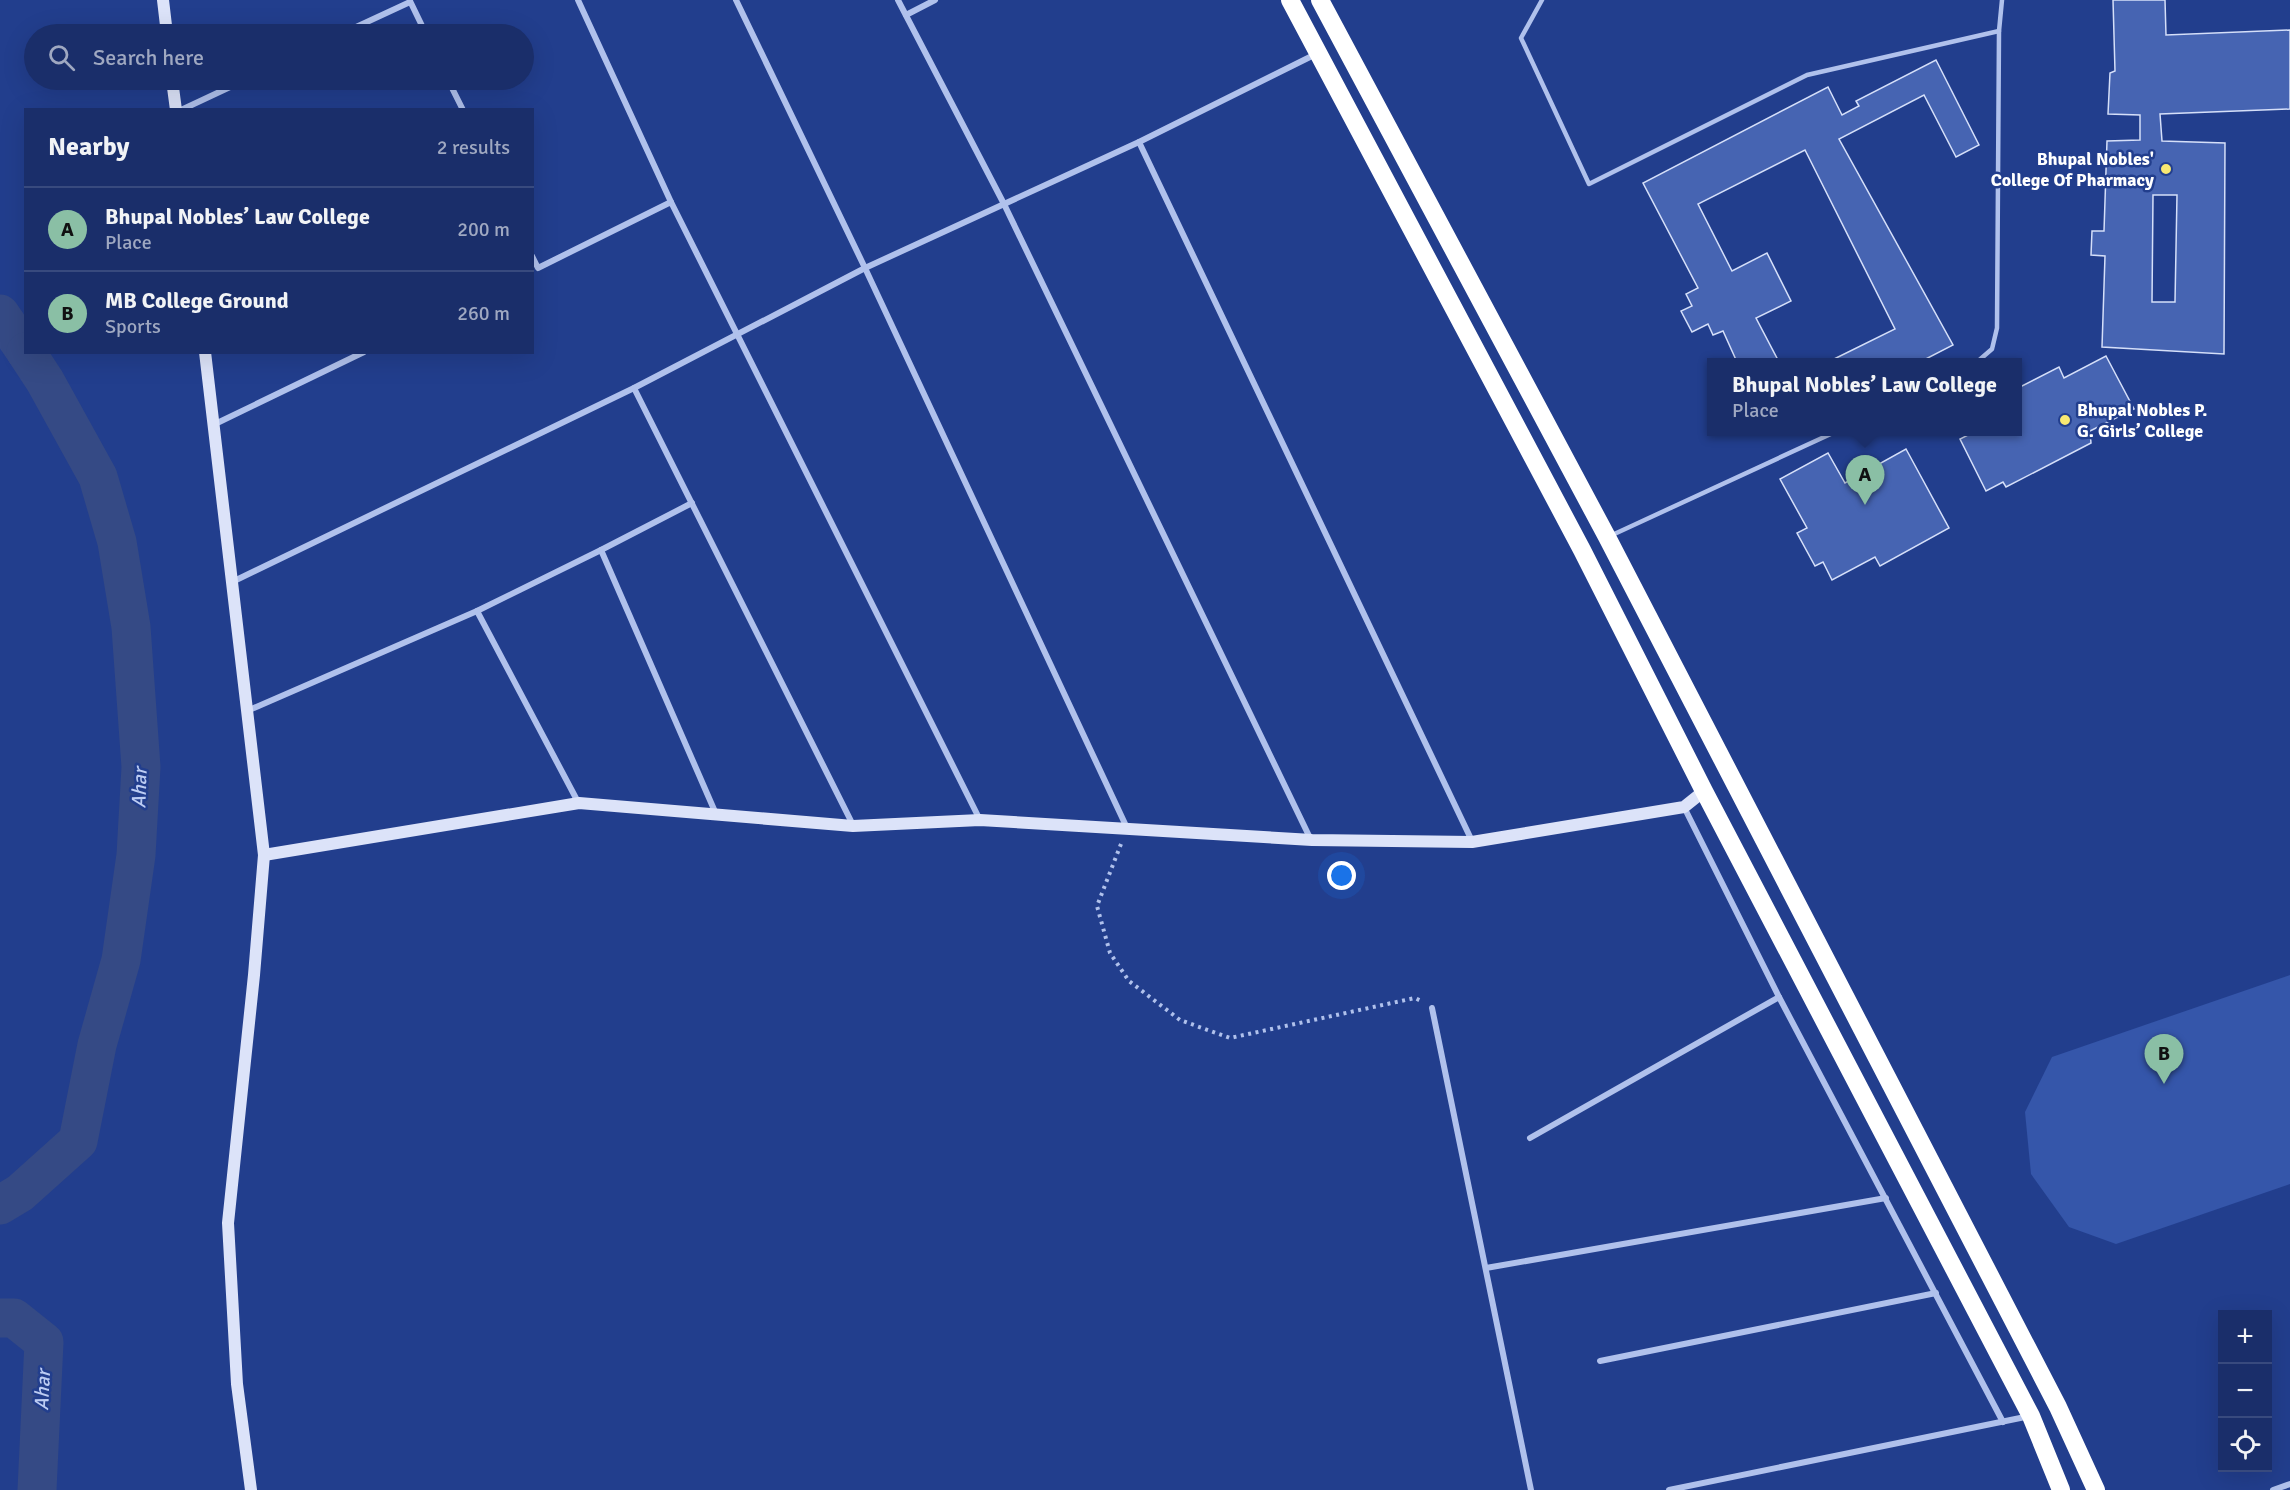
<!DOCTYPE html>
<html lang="en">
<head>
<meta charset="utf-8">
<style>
	body { margin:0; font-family:Signika,sans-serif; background:#233670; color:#f1f3f6 }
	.controls { position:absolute; right:18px; bottom:18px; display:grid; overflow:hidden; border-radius:0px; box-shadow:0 6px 24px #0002 }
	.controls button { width:54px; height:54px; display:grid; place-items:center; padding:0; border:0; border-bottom:2px solid #384a7e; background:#1a2e6a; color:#f1f3f6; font:30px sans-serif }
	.you { position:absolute; left:1342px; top:876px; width:21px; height:21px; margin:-15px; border:4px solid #fff; border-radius:50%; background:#1a73e8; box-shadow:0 0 0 9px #1a73e833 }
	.badge { display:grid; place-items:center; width:39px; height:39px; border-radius:50%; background:#8abfa5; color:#111; font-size:20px; font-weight:700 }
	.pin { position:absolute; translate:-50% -50px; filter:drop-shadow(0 2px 3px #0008) }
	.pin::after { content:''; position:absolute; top:32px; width:21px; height:18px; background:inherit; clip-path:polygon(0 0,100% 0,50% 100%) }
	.popup { position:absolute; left:1707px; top:358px; width:315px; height:78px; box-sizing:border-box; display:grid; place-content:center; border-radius:0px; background:#1a2e6a; filter:drop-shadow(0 2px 4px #0005); font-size:20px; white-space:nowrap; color:#9fa8c1 }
	.popup b { font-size:22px; color:#f1f3f6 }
	.popup::after { content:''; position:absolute; left:50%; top:100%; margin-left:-12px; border:12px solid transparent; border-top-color:#1a2e6a }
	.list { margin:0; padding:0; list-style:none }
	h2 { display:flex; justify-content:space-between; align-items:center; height:78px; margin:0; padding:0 24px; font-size:26px }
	h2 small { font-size:20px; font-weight:400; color:#9fa8c1 }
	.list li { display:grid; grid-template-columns:39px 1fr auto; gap:18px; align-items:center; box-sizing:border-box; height:84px; padding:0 24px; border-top:2px solid #384a7e }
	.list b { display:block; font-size:22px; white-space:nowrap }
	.list p { margin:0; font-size:20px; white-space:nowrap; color:#9fa8c1 }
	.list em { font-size:20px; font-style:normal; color:#9fa8c1 }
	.icon { flex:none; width:33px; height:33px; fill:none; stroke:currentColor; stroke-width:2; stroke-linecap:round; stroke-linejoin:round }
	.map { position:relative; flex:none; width:2290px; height:1490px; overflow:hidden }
	.search { position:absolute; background:#1a2e6a; box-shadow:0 6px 24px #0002; left:24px; top:24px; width:510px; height:66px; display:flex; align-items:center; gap:15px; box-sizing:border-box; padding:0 21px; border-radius:33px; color:#9fa8c1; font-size:22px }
	.panel { position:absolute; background:#1a2e6a; box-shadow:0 6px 24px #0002; left:24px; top:108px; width:510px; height:246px; border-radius:0px }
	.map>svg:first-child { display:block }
	.green { fill:#3556aa }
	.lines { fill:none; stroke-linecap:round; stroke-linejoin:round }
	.river { stroke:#354a85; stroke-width:39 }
	.building { fill:#4664b2; stroke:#d5dff9; stroke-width:1.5; fill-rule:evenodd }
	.path { stroke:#b0c1ec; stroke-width:4; stroke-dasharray:3 4.5; stroke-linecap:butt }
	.lane { stroke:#b0c1ec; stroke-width:4.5 }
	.street { stroke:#b0c1ec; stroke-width:6 }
	.secondary { stroke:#dce3f9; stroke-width:12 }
	.highway { stroke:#fff; stroke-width:18 }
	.poi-dot { fill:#f8e872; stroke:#223e8d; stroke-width:2 }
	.labels { text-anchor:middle; stroke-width:5; stroke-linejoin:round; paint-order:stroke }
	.poi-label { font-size:18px; font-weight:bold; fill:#fff; stroke:#223e8d; text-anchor:end }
	.water-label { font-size:20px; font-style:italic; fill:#bcccf3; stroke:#223e8d }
</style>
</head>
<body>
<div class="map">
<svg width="2290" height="1490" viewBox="0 0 2290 1490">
	<rect width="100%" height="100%" fill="#223e8d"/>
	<polygon class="green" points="2290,975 2290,1184 2116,1244 2069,1227 2031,1174 2025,1112 2052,1057"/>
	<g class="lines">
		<g class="river">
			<polyline points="0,314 26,352"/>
			<polyline points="0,1205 20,1193 78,1141 97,1045 121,960 136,855 141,767 131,627 117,542 98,477 45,381 26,352"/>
			<polyline points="0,1318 14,1318 44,1342 37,1490"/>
		</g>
	</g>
	<g class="building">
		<path d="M2113 0H2165L2166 35 2290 30V109L2160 114 2162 141 2225 143 2224 354 2102 347 2105 256 2091 255 2092 231H2104L2107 141 2140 140V115L2108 114 2110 73 2115 71ZM2153 195H2177L2175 302H2152Z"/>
		<polygon points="1936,60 1979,145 1956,157 1924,95 1839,139 1953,345 1920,362 1828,362 1895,329 1805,150 1698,204 1732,271 1767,253 1791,301 1756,318 1779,362 1737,362 1723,331 1713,335 1708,324 1692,332 1681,311 1692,306 1686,294 1698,288 1643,183 1828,87 1842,115 1859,106 1856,101"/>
		<polygon points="2106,356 2134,409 2090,431 2091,443 2006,487 2003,482 1986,491 1960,439 1974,432 2018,432 2018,388 2059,367 2064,378"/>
		<polygon points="1906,449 1949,528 1880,566 1875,557 1832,580 1823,562 1815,566 1797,533 1807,528 1780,479 1828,453 1845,483"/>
	</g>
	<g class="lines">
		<polyline class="path" points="1121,844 1097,906 1110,953 1129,981 1180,1020 1230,1038 1415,998 1421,1001"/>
		<g class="lane">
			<polyline points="1542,0 1521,38 1589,184 1807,75 1999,31"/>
			<polyline points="1977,362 1992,349 1997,328 1999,31 2002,0"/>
			<polyline points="1610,536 1835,432"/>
		</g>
		<g class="street">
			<polyline points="578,0 671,202"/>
			<polyline points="736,0 865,268 1127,828"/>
			<polyline points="898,0 1004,204 1311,840"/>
			<polyline points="410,1 426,34"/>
			<polyline points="906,15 935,0"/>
			<polyline points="341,34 410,2"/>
			<polyline points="448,80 463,110"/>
			<polyline points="181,110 245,80"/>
			<polyline points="1139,142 1472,841"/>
			<polyline points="532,256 538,268 671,202 980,820"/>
			<polyline points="634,388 853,825"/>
			<polyline points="213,425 364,352"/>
			<polyline points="601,550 692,503"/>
			<polyline points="232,582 634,388 865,268 1139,142 1316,54"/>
			<polyline points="477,611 578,802"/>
			<polyline points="247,711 477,611 601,550 716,814"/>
			<polyline points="1684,807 1779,997"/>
			<polyline points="1432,1008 1531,1490"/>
			<polyline points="1530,1138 1779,997 2003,1422"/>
			<polyline points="1486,1268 1886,1198"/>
			<polyline points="1600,1361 1936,1293"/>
			<polyline points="1669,1490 2030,1416"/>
			<polyline points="2273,1490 2290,1484"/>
		</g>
		<g class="secondary">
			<polyline points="163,0 167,34"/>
			<polyline points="172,80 176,110"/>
			<polyline points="205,352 264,855 579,803 853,826 980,820 1312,840 1472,842 1684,807 1704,791"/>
			<polyline points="251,1490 237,1384 228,1223 254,975 264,855"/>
		</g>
		<g class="highway">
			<polyline points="1290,0 1582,550 1704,791 2031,1416 2061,1490"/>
			<polyline points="1320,0 1607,537 2058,1407 2096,1490"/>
		</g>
	</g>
	<g class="poi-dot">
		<circle cx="2166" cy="169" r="6"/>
		<circle cx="2065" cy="420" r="6"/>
	</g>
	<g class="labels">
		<g class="poi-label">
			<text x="2154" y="165">Bhupal Nobles'<tspan x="2154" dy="21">College Of Pharmacy</tspan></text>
			<text x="2077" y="416" text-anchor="start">Bhupal Nobles P.<tspan x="2077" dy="21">G. Girls’ College</tspan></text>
		</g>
		<g class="water-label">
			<text transform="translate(139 788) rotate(-88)" y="7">Ahar</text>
			<text transform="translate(42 1390) rotate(-87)" y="7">Ahar</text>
		</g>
	</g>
</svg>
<div class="controls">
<button>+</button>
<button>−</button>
<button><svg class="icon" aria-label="locate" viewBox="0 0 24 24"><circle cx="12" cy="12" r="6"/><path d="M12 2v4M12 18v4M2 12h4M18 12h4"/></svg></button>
</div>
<div class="you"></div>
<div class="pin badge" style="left:1865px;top:505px">A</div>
<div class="popup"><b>Bhupal Nobles’ Law College</b>Place</div>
<div class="pin badge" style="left:2164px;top:1084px">B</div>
<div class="search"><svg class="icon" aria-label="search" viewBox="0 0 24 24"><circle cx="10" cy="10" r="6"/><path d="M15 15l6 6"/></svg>Search here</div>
<section class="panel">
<h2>Nearby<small>2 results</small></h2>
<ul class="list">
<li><span class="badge">A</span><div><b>Bhupal Nobles’ Law College</b><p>Place</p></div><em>200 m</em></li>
<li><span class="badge">B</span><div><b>MB College Ground</b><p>Sports</p></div><em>260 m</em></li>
</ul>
</section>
</div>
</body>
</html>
